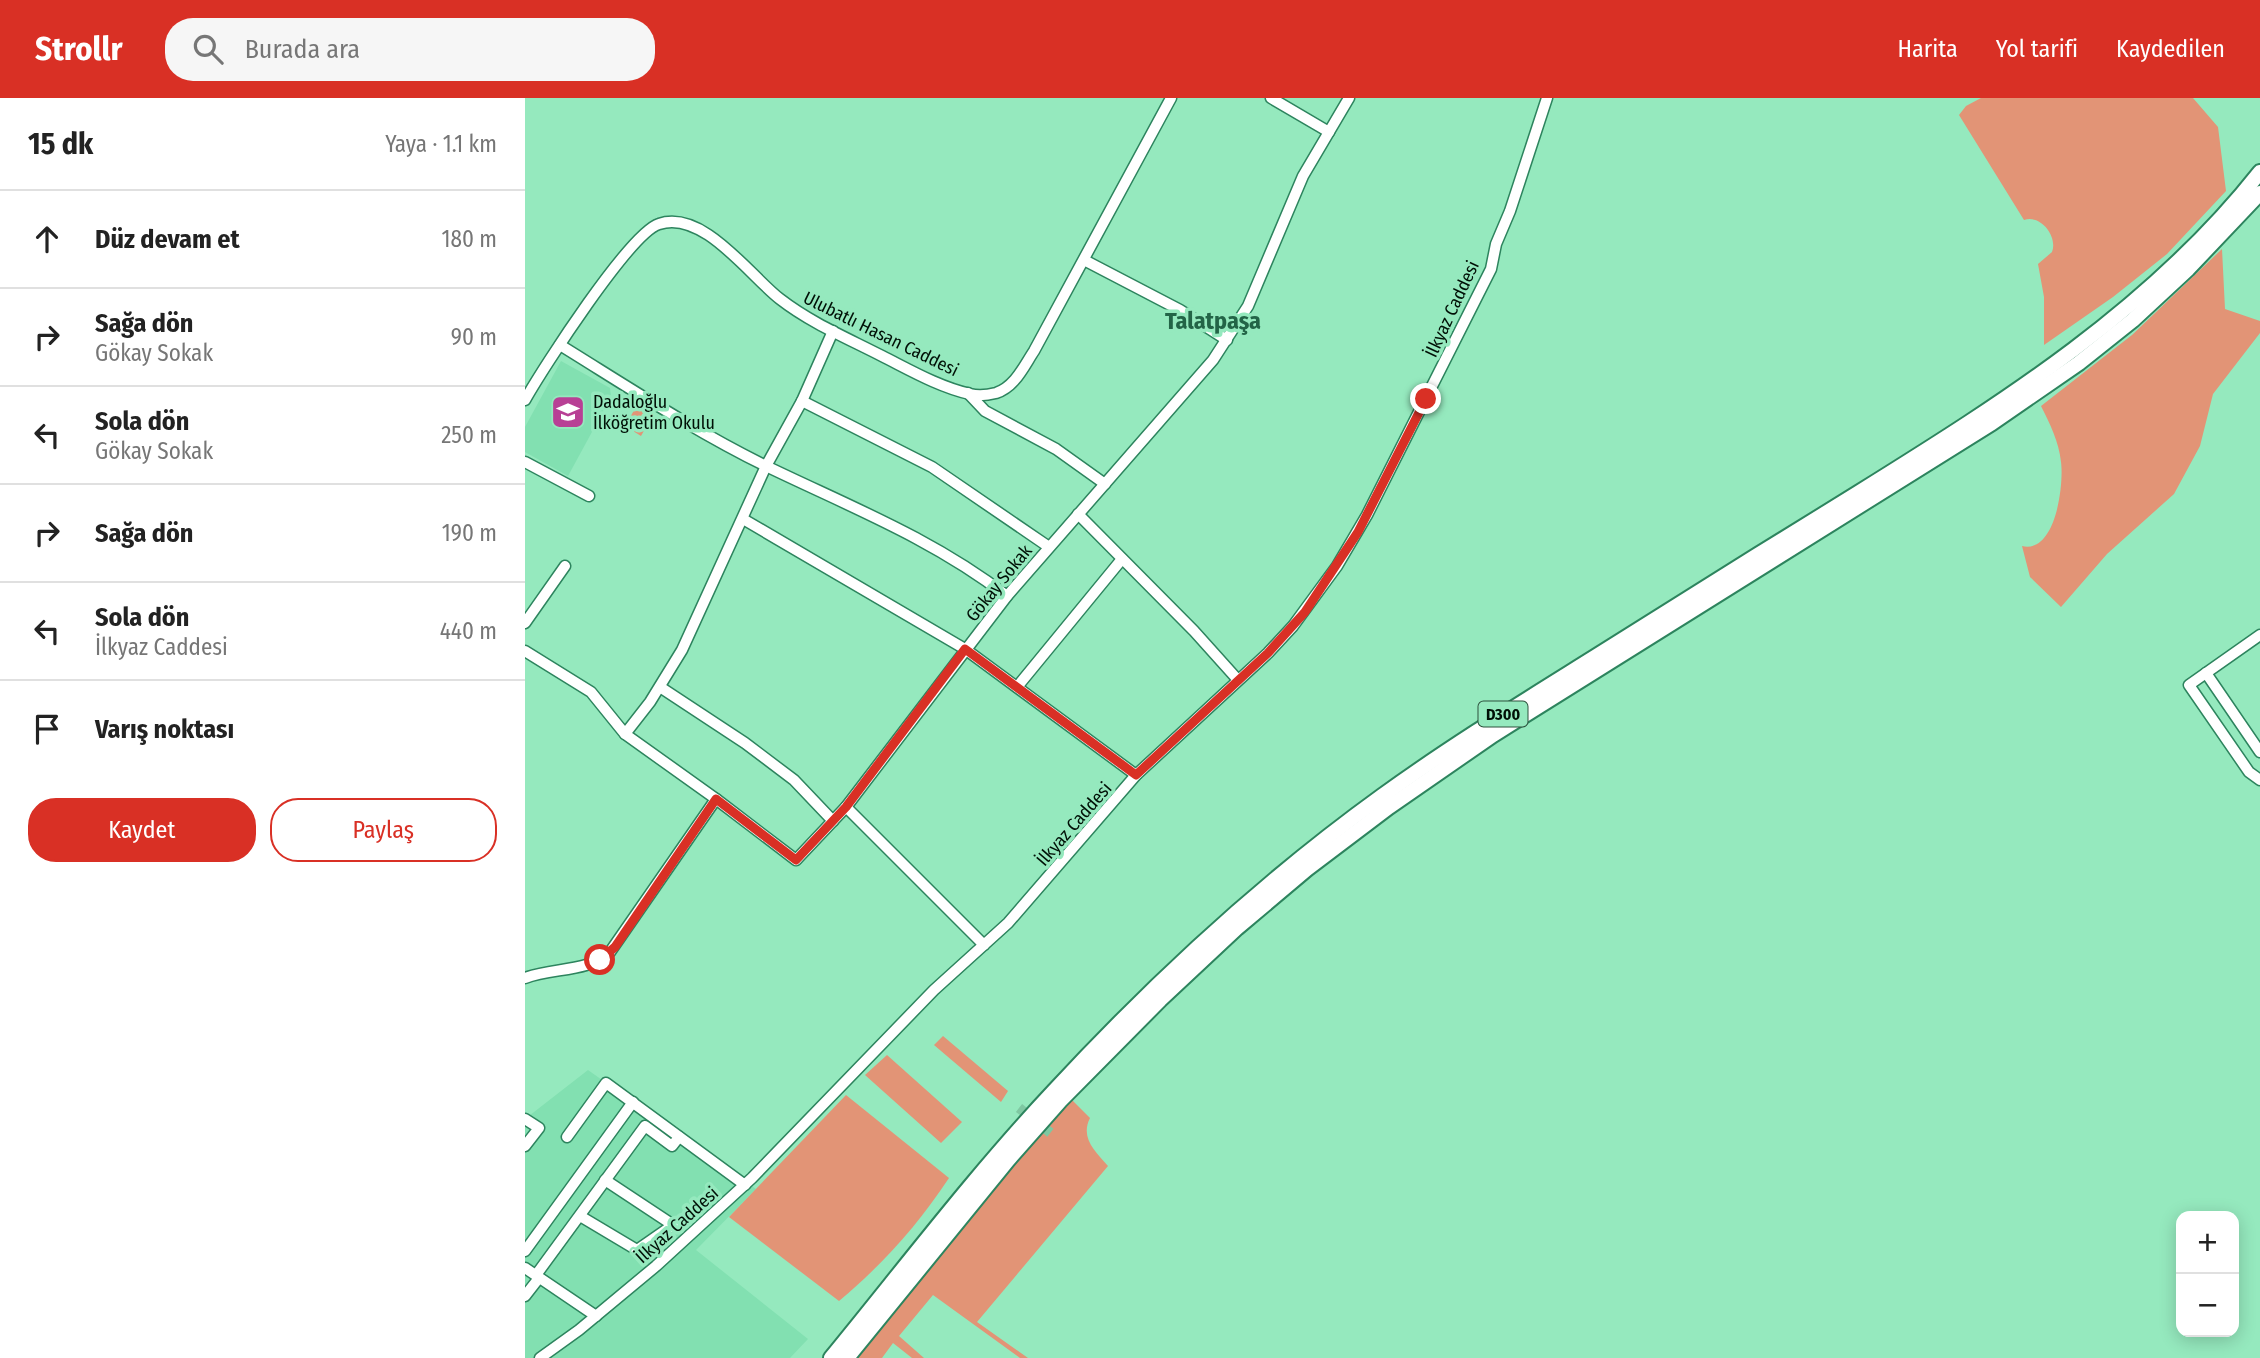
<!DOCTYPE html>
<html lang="tr">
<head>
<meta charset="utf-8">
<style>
	body { margin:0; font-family:"Fira Sans Condensed",sans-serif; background:#f6f6f6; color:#222 }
	.controls { position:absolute; right:21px; bottom:21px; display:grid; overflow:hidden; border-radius:14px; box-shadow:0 4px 18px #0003 }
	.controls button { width:63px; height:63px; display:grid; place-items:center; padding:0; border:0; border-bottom:2px solid #e0e0e0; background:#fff; color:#222; font:35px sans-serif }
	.stop { position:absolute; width:21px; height:21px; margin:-16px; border:5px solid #d93025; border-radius:50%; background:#fff }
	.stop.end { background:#d93025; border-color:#fff; box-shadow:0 2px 7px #0008 }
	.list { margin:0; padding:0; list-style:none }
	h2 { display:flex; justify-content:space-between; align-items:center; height:91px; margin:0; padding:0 28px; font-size:30px }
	h2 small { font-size:23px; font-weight:400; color:#767676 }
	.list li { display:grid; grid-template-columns:46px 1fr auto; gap:21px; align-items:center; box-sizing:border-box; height:98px; padding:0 28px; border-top:2px solid #e0e0e0 }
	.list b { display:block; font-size:26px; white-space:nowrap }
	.list p { margin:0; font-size:23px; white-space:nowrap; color:#767676 }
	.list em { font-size:23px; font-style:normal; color:#767676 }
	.actions { display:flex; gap:14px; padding:21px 28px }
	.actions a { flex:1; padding:16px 0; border:2px solid #d93025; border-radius:28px; text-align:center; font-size:24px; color:#d93025 }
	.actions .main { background:#d93025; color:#fff }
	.icon { flex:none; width:38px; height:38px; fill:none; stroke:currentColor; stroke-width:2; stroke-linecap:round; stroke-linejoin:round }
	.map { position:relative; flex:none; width:1735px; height:1260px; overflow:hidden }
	header { display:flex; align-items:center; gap:42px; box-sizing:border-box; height:98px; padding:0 35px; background:#d93025; color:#fff }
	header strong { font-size:33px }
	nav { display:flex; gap:38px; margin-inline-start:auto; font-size:24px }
	.search { width:490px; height:63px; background:#f6f6f6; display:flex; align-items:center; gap:18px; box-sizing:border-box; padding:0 24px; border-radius:28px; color:#767676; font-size:26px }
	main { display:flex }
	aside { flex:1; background:#fff }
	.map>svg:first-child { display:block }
	.built { fill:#82e0b1 }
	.green { fill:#e29476 }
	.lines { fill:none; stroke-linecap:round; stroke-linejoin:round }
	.minor-tunnel { stroke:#7fc8a2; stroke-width:10; stroke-dasharray:10 5; stroke-linecap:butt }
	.minor-casing { stroke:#2d845e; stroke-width:13 }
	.highway-casing { stroke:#2d845e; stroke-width:18 }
	.minor { stroke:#fff; stroke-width:10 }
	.highway { stroke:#fff; stroke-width:14 }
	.route { stroke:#d93025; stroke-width:9 }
	.labels { text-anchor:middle; stroke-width:7; stroke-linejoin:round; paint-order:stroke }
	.shield { fill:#95e9be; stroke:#2d513d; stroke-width:2 }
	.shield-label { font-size:16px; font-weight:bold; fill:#001006 }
	.street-label { font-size:18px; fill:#001006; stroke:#95e9be }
	.poi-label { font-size:18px; fill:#001006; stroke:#95e9be; text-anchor:start }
	.district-label { font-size:24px; font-weight:bold; fill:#236447; stroke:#95e9be }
</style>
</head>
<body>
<header>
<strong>Strollr</strong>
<div class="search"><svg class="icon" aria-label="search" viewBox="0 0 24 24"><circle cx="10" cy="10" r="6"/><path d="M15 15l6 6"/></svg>Burada ara</div>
<nav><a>Harita</a><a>Yol tarifi</a><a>Kaydedilen</a></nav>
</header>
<main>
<aside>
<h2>15 dk<small>Yaya · 1.1 km</small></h2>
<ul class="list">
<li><svg class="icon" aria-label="ahead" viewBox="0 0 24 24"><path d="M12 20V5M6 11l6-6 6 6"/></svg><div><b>Düz devam et</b></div><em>180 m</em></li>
<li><svg class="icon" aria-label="right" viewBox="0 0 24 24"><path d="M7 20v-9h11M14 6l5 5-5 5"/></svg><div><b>Sağa dön</b><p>Gökay Sokak</p></div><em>90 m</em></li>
<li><svg class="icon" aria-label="left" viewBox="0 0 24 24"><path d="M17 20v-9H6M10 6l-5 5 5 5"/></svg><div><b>Sola dön</b><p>Gökay Sokak</p></div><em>250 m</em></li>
<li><svg class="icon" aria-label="right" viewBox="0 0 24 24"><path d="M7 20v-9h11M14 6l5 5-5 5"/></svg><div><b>Sağa dön</b></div><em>190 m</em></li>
<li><svg class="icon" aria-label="left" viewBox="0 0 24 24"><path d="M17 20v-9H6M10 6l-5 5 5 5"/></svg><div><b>Sola dön</b><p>İlkyaz Caddesi</p></div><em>440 m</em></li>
<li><svg class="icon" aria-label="arrive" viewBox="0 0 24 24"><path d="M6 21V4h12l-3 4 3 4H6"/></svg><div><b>Varış noktası</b></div></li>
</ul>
<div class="actions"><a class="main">Kaydet</a><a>Paylaş</a></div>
</aside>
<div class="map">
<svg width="1735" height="1260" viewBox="0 0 1735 1260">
	<rect width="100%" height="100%" fill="#95e9be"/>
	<g class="built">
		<polygon points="36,263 85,290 86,299 43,378 0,354 0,329"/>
		<polygon points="63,972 231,1091 171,1152 283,1241 265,1260 0,1260 0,1021"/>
	</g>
	<g class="green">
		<path d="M1456 0H1668L1693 29 1701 93 1642 156 1588 199 1519 247V199L1513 166 1527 154C1533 139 1516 116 1499 122L1434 17 1441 8Z"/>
		<path d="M1697 151 1700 211 1735 223V235L1688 296 1675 348 1649 396 1582 456 1536 509 1505 479 1497 448C1531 456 1539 386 1536 364 1534 344 1525 326 1516 308L1607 237Z"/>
		<polygon points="115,302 131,311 116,338 100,328"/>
		<polygon points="418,938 483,993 476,1004 409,947"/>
		<polygon points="362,957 437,1024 416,1045 340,977"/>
		<path d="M321 997 424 1080C393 1127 357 1167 314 1203L204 1119Z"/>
		<path d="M547 1002 565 1020C555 1040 570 1053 583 1068L452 1224 503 1260H495L408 1197 374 1238 399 1260H387L368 1245 357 1260H332L470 1089Z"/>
	</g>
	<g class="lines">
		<polyline class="minor-tunnel" points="494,1010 527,1036"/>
		<g class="minor-casing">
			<g id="minor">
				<polyline points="746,0 804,34"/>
				<polyline points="559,162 655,212 702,242"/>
				<path d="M35 247C103 289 171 334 243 369 326 409 408 441 482 498"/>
				<polyline points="443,295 460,313 531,351 580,386"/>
				<path d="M0 302C18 270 105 135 134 126 178 111 225 178 255 201 286 225 322 240 357 258 385 272 414 289 445 296 453 298 463 297 471 295 490 289 499 268 509 253L646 0"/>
				<polyline points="277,303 407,369 524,449"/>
				<polyline points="0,364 64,398"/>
				<polyline points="553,416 669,533 713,582"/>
				<polyline points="218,421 440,551 611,677"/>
				<polyline points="0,525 40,468"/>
				<polyline points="1735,537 1664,587 1724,674 1735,682"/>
				<polyline points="0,553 66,594 100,636 191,701 271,762 321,709 482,498 688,262 723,208 778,78 824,0"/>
				<polyline points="1681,575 1735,654"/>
				<polyline points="135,589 220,645 269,682 308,723"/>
				<polyline points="492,589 597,461"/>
				<polyline points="100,636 125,604 157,552 241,368 277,303 308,233"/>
				<polyline points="321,709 459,847"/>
				<path d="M0 880C28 869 62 875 85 854L191 701"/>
				<polyline points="0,1021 14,1030 0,1048"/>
				<polyline points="42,1039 81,985 220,1087"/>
				<polyline points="55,1118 112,1152 148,1127 80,1082"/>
				<polyline points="0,1153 108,1004"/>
				<polyline points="0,1170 71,1218"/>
				<polyline points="11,1177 120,1028 147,1048 154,1039"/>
				<polyline points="0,1198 14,1180"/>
				<polyline points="15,1260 54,1232 131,1168 227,1080 409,892 483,825 611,677 743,555 768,528 812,468 842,417 966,171 971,146 985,113 1022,0"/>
			</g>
		</g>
		<g class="highway-casing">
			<g id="highway">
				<path d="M306 1260C379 1171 450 1077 529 993 629 885 738 784 857 698 926 648 998 604 1070 559 1157 504 1245 449 1333 395 1479 304 1627 211 1735 74"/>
				<polyline points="322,1260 483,1062 535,1003 635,902 712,830 782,771 864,709 968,637 1467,325 1554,265 1608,222 1663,171 1735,95"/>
			</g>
		</g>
		<use href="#minor" class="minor"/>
		<use href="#highway" class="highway"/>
	</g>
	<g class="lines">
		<polyline class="route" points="75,862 90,849 191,701 271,762 321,709 440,551 611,677 743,555 780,514 833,434 901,301"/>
	</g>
	<defs>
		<g id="school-square" transform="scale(1.75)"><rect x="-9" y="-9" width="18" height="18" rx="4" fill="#b84095" stroke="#95e9be"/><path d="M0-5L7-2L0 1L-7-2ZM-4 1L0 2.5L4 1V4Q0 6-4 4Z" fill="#fff"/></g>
	</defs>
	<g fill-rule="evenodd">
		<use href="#school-square" x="43" y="314"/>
	</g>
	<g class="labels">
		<rect class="shield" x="953.5" y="603.5" width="49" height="25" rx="5"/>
		<g class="shield-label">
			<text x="978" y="622">D300</text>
		</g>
		<g class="street-label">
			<text transform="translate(927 211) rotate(-65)" y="6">İlkyaz Caddesi</text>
			<text transform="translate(356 236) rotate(26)" y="6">Ulubatlı Hasan Caddesi</text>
			<text transform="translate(474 485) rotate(-51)" y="6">Gökay Sokak</text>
			<text transform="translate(549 726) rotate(-49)" y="6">İlkyaz Caddesi</text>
			<text transform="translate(152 1127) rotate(-42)" y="6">İlkyaz Caddesi</text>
		</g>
		<g class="poi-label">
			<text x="68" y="310">Dadaloğlu<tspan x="68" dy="21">İlköğretim Okulu</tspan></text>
		</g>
		<g class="district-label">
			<text x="688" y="231">Talatpaşa</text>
		</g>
	</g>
</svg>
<div class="controls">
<button>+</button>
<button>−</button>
</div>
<div class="stop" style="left:75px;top:862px"></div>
<div class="stop end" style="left:901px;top:301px"></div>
</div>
</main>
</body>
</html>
